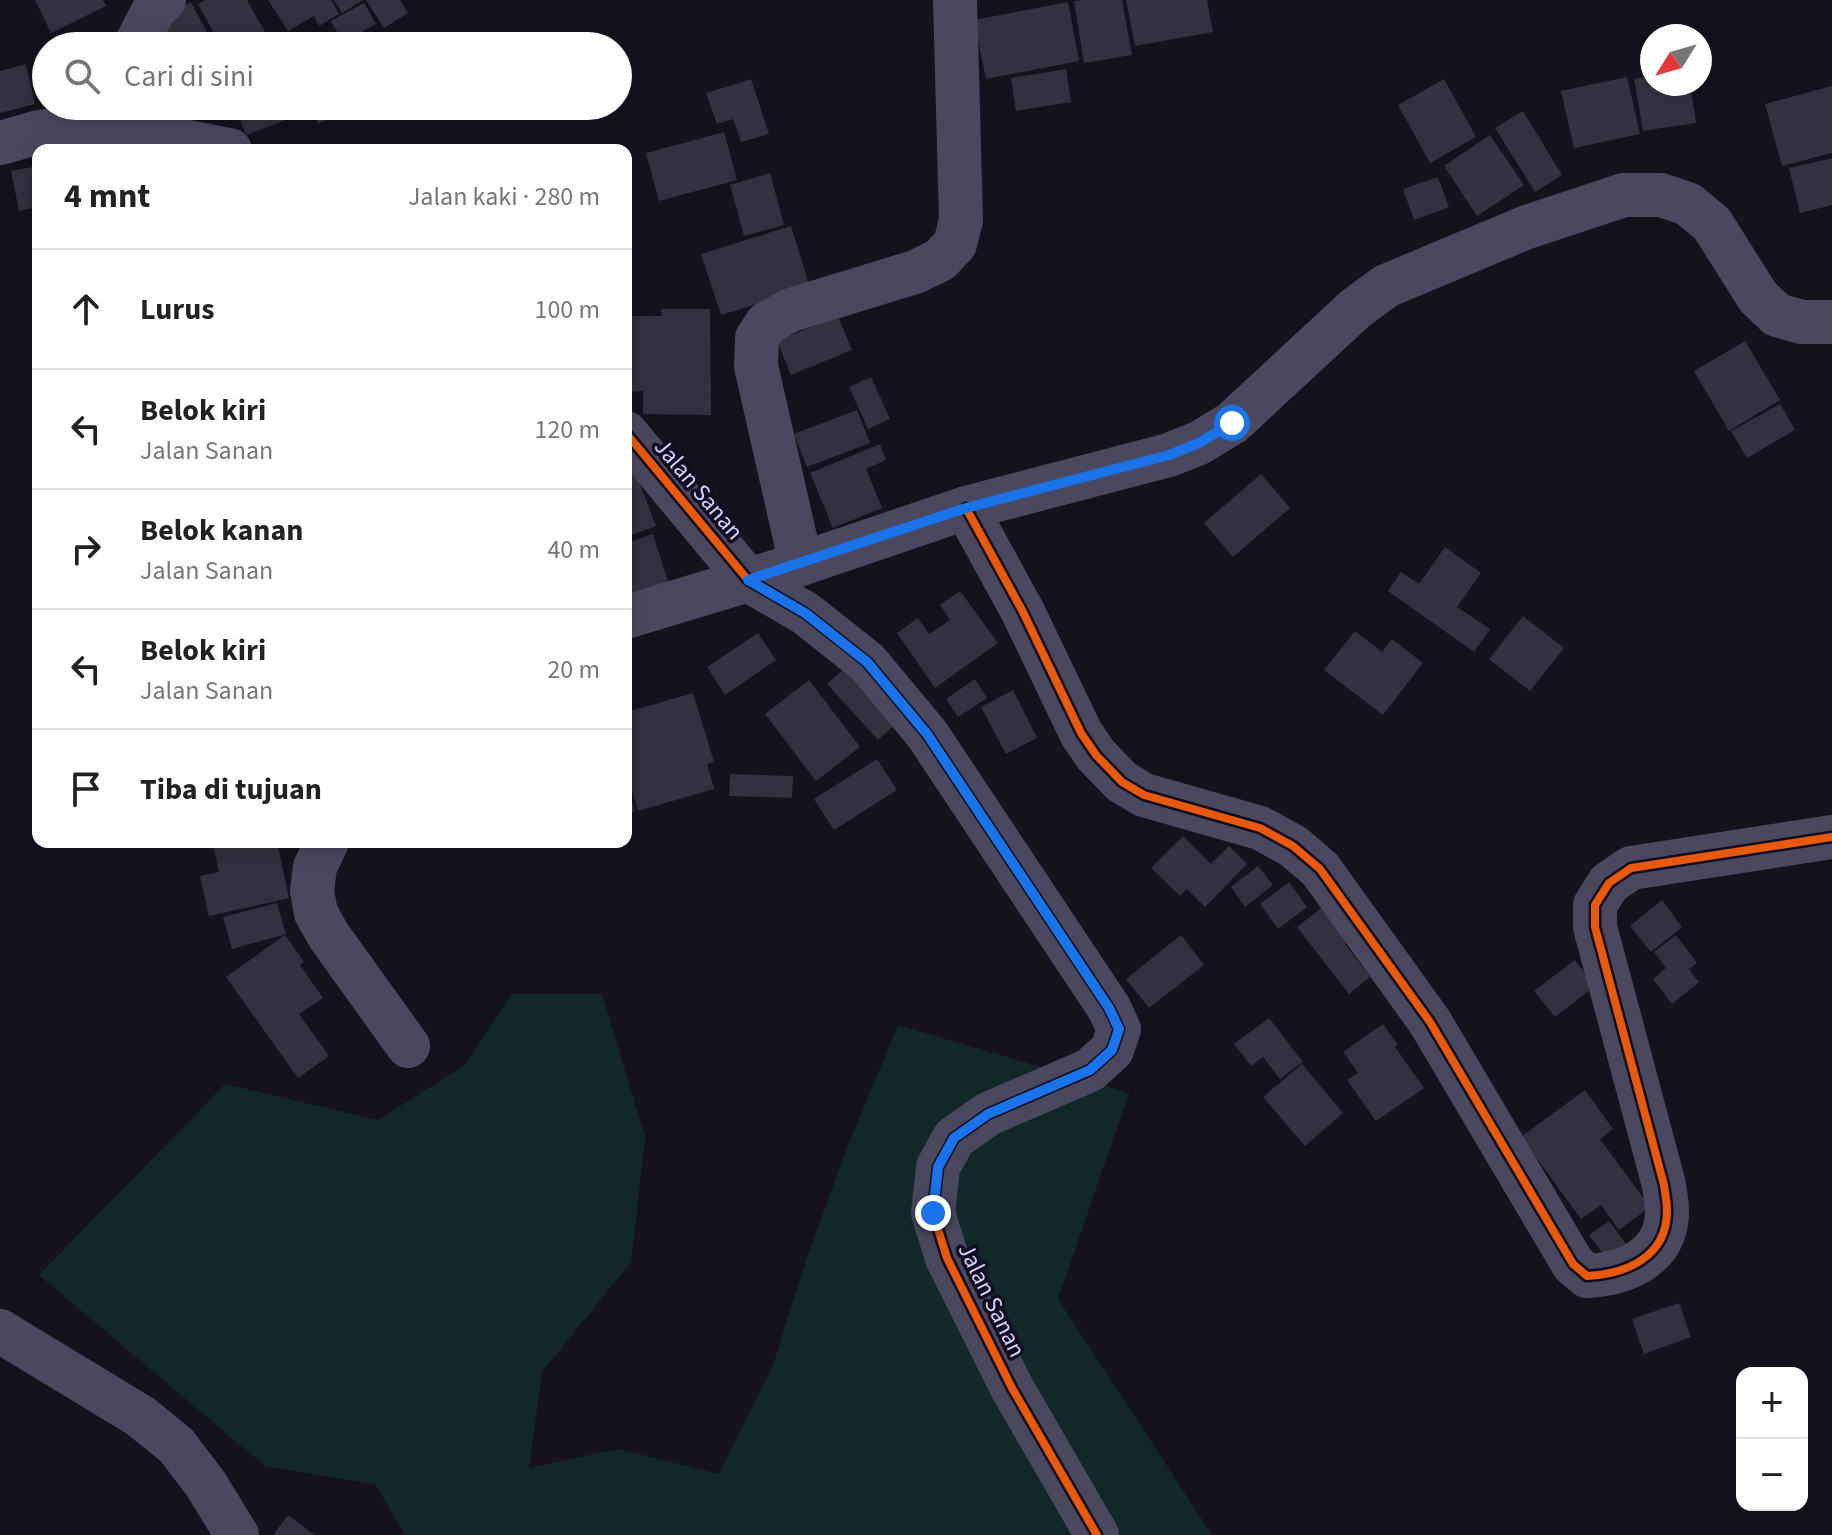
<!DOCTYPE html>
<html lang="id">
<head>
<meta charset="utf-8">
<style>
	body { margin:0; font-family:"Source Sans 3",sans-serif; background:#f2f2f2; color:#222 }
	.controls { position:absolute; right:24px; bottom:24px; display:grid; overflow:hidden; border-radius:16px; box-shadow:0 4px 20px #0003 }
	.controls button { width:72px; height:72px; display:grid; place-items:center; padding:0; border:0; border-bottom:2px solid #e0e0e0; background:#fff; color:#222; font:40px sans-serif }
	.compass { position:absolute; left:1640px; top:24px; width:72px; height:72px; border-radius:50%; background:#fff; box-shadow:0 4px 20px #0003; rotate:233deg }
	.stop { position:absolute; width:24px; height:24px; margin:-18px; border:6px solid #1a73e8; border-radius:50%; background:#fff }
	.stop.end { background:#1a73e8; border-color:#fff; box-shadow:0 2px 8px #0008 }
	.list { margin:0; padding:0; list-style:none }
	h2 { display:flex; justify-content:space-between; align-items:center; height:104px; margin:0; padding:0 32px; font-size:34px }
	h2 small { font-size:26px; font-weight:400; color:#767676 }
	.list li { display:grid; grid-template-columns:52px 1fr auto; gap:24px; align-items:center; box-sizing:border-box; height:120px; padding:0 32px; border-top:2px solid #e0e0e0 }
	.list b { display:block; font-size:30px; white-space:nowrap }
	.list p { margin:0; font-size:26px; white-space:nowrap; color:#767676 }
	.list em { font-size:26px; font-style:normal; color:#767676 }
	.icon { flex:none; width:44px; height:44px; fill:none; stroke:currentColor; stroke-width:2; stroke-linecap:round; stroke-linejoin:round }
	.map { position:relative; flex:none; width:1832px; height:1535px; overflow:hidden }
	.search { position:absolute; background:#fff; box-shadow:0 4px 20px #0003; left:32px; top:32px; width:600px; height:88px; display:flex; align-items:center; gap:20px; box-sizing:border-box; padding:0 28px; border-radius:44px; color:#767676; font-size:30px }
	.panel { position:absolute; background:#fff; box-shadow:0 4px 20px #0003; left:32px; top:144px; width:600px; height:704px; border-radius:16px }
	.map>svg:first-child { display:block }
	.green { fill:#122828 }
	.building { fill:#33303f }
	.lines { fill:none; stroke-linecap:round; stroke-linejoin:round }
	.minor { stroke:#49485e; stroke-width:44 }
	.cycleway-casing { stroke:#120e22; stroke-width:13 }
	.cycleway { stroke:#e8590c; stroke-width:8 }
	.route { stroke:#1a73e8; stroke-width:10 }
	.labels { text-anchor:middle; stroke-width:7; stroke-linejoin:round; paint-order:stroke }
	.street-label { font-size:24px; fill:#d6d0fd; stroke:#120e22 }
</style>
</head>
<body>
<div class="map">
<svg width="1832" height="1535" viewBox="0 0 1832 1535">
	<rect width="100%" height="100%" fill="#15121d"/>
	<polygon class="green" points="512,994 602,994 645,1136 631,1262 542,1372 529,1468 618,1449 719,1474 772,1368 806,1260 848,1145 898,1025 1129,1093 1058,1299 1212,1535 405,1535 375,1484 265,1466 39,1275 225,1084 378,1120 465,1065"/>
	<g class="building">
		<polygon points="35,0 103,0 106,6 51,33"/>
		<polygon points="205,0 247,0 271,43 265,46 221,46 198,4"/>
		<polygon points="268,0 331,0 339,14 319,26 314,16 288,31"/>
		<polygon points="334,0 363,0 342,13"/>
		<polygon points="366,0 400,0 408,13 384,28"/>
		<polygon points="1082,0 1122,0 1132,55 1084,63 1074,1"/>
		<polygon points="1126,0 1207,0 1213,32 1135,46"/>
		<polygon points="191,2 214,46 160,46 149,25"/>
		<polygon points="1068,2 1079,61 986,79 974,20"/>
		<polygon points="364,3 376,24 343,42 331,21"/>
		<polygon points="420,31 427,46 385,46"/>
		<polygon points="26,64 35,104 0,113 0,71"/>
		<polygon points="1066,69 1071,102 1016,111 1011,78"/>
		<polygon points="1652,76 1652,84 1690,84 1696,123 1643,131 1634,79"/>
		<polygon points="1627,77 1640,134 1574,148 1561,91"/>
		<polygon points="751,79 769,134 741,142 733,119 717,124 706,93"/>
		<polygon points="1444,79 1476,137 1430,163 1398,105"/>
		<polygon points="1832,86 1832,153 1782,166 1765,104"/>
		<polygon points="235,106 292,106 296,116 246,135"/>
		<polygon points="310,106 344,106 347,111 318,124"/>
		<polygon points="1523,111 1562,175 1535,192 1495,128"/>
		<polygon points="724,132 737,180 659,201 646,153"/>
		<polygon points="1490,135 1524,185 1477,216 1444,166"/>
		<polygon points="1832,158 1832,205 1800,213 1789,168"/>
		<polygon points="38,166 38,207 19,211 11,171"/>
		<polygon points="770,173 784,225 744,236 730,185"/>
		<polygon points="1438,177 1449,207 1414,220 1403,189"/>
		<polygon points="791,226 814,300 773,299 721,315 701,254"/>
		<polygon points="661,309 710,309 711,415 643,414 643,391 627,392 627,316 662,316"/>
		<polygon points="838,316 852,350 791,375 777,341"/>
		<polygon points="1745,341 1780,400 1729,431 1694,371"/>
		<polygon points="871,377 890,419 868,429 849,387"/>
		<polygon points="1780,404 1795,430 1747,458 1731,431"/>
		<polygon points="857,410 870,443 807,467 794,434"/>
		<polygon points="880,444 886,460 866,469 882,508 833,528 810,473"/>
		<polygon points="631,460 656,526 626,537 626,462"/>
		<polygon points="1261,474 1290,508 1233,557 1204,523"/>
		<polygon points="653,534 669,585 626,599 626,543"/>
		<polygon points="1445,547 1481,573 1457,607 1490,629 1474,652 1388,591 1401,572 1419,584"/>
		<polygon points="960,591 998,643 935,688 897,633 918,618 929,634 950,620 940,605"/>
		<polygon points="1523,616 1564,648 1530,691 1489,659"/>
		<polygon points="1355,631 1382,652 1392,639 1423,663 1383,715 1324,670"/>
		<polygon points="758,633 776,660 725,695 707,667"/>
		<polygon points="855,659 905,715 878,740 827,684"/>
		<polygon points="975,679 987,698 958,717 946,699"/>
		<polygon points="809,680 860,747 816,781 765,714"/>
		<polygon points="1013,690 1037,738 1006,754 981,707"/>
		<polygon points="693,693 714,762 707,764 714,789 638,811 626,768 626,732 632,730 627,712"/>
		<polygon points="877,759 897,790 834,830 814,799"/>
		<polygon points="730,774 793,776 792,798 729,796"/>
		<polygon points="627,784 635,811 626,814 626,785"/>
		<polygon points="1183,836 1211,864 1229,846 1247,864 1205,907 1187,889 1180,896 1151,868"/>
		<polygon points="227,842 277,842 289,898 209,916 200,876 219,872 213,845"/>
		<polygon points="1258,866 1273,885 1245,907 1231,887"/>
		<polygon points="1289,882 1307,907 1278,929 1260,904"/>
		<polygon points="1333,899 1359,932 1345,944 1370,977 1349,994 1297,927"/>
		<polygon points="1662,900 1682,927 1651,952 1630,926"/>
		<polygon points="277,903 286,934 232,949 223,917"/>
		<polygon points="285,935 304,962 300,965 323,998 299,1014 329,1056 298,1078 226,977"/>
		<polygon points="1181,935 1204,965 1149,1008 1126,979"/>
		<polygon points="1676,935 1697,963 1689,969 1699,982 1672,1004 1653,979 1666,968 1654,952"/>
		<polygon points="1575,960 1595,986 1555,1017 1534,991"/>
		<polygon points="1269,1018 1303,1062 1280,1079 1263,1057 1251,1066 1234,1044"/>
		<polygon points="1383,1024 1398,1045 1395,1047 1424,1088 1376,1121 1347,1080 1358,1073 1343,1052"/>
		<polygon points="1302,1064 1343,1113 1305,1146 1263,1097"/>
		<polygon points="1585,1090 1613,1129 1600,1139 1650,1207 1619,1230 1601,1205 1581,1219 1521,1137"/>
		<polygon points="1609,1221 1627,1245 1607,1259 1589,1235"/>
		<polygon points="1679,1303 1691,1337 1644,1354 1632,1319"/>
		<polygon points="288,1515 315,1535 273,1535"/>
	</g>
	<g class="lines">
		<g class="minor">
			<polyline points="135,46 153,11 164,0"/>
			<polyline points="0,143 39,132 95,124 230,150"/>
			<polyline points="626,433 748,580 805,613 867,662 927,734 1109,1008 1119,1029 1112,1050 1090,1070 988,1114 954,1138 938,1167 933,1213 947,1258 1012,1388 1097,1535"/>
			<path d="M966 508 1023 612 1081 733 1096 755 1122 782 1144 795 1260 828 1293 846 1320 869 1430 1022 1573 1264 1587 1276C1626 1274 1667 1257 1667 1211 1667 1202 1665 1193 1664 1185L1595 927V905L1609 883 1631 868 1832 837"/>
			<polyline points="801,564 756,366 757,338 767,323 791,310 915,272 940,260 955,244 961,220 955,0"/>
			<polyline points="626,617 801,564 966,508 1169,455 1199,443 1232,423 1355,309 1386,286 1527,227 1624,195 1661,195 1688,204 1712,224 1758,297 1777,315 1802,322 1832,322"/>
			<polyline points="327,842 315,867 312,891 316,913 329,936 408,1046"/>
			<polyline points="0,1331 140,1416 176,1445 205,1483 237,1535"/>
		</g>
		<g class="cycleway-casing">
			<g id="cycleway">
				<polyline points="626,433 748,580 805,613 867,662 927,734 1109,1008 1119,1029 1112,1050 1090,1070 988,1114 954,1138 938,1167 933,1213 947,1258 1012,1388 1097,1535"/>
				<path d="M966 508 1023 612 1081 733 1096 755 1122 782 1144 795 1260 828 1293 846 1320 869 1430 1022 1573 1264 1587 1276C1626 1274 1667 1257 1667 1211 1667 1202 1665 1193 1664 1185L1595 927V905L1609 883 1631 868 1832 837"/>
			</g>
		</g>
		<use href="#cycleway" class="cycleway"/>
	</g>
	<g class="lines">
		<polyline class="route" points="933,1213 938,1167 954,1138 988,1114 1090,1070 1112,1050 1119,1029 1109,1008 927,734 867,662 805,613 748,580 966,508 1169,455 1199,443 1232,423"/>
	</g>
	<g class="labels">
		<g class="street-label">
			<text transform="translate(699 489) rotate(50)" y="8">Jalan Sanan</text>
			<text transform="translate(992 1300) rotate(64)" y="8">Jalan Sanan</text>
		</g>
	</g>
</svg>
<div class="controls">
<button>+</button>
<button>−</button>
</div>
<svg class="compass" viewBox="-18 -18 36 36"><path d="M0-13l5 13h-10z" fill="#e53935"/><path d="M0 13l5-13h-10z" fill="#767676"/></svg>
<div class="stop" style="left:1232px;top:423px"></div>
<div class="stop end" style="left:933px;top:1213px"></div>
<div class="search"><svg class="icon" aria-label="search" viewBox="0 0 24 24"><circle cx="10" cy="10" r="6"/><path d="M15 15l6 6"/></svg>Cari di sini</div>
<section class="panel">
<h2>4 mnt<small>Jalan kaki · 280 m</small></h2>
<ul class="list">
<li><svg class="icon" aria-label="ahead" viewBox="0 0 24 24"><path d="M12 20V5M6 11l6-6 6 6"/></svg><div><b>Lurus</b></div><em>100 m</em></li>
<li><svg class="icon" aria-label="left" viewBox="0 0 24 24"><path d="M17 20v-9H6M10 6l-5 5 5 5"/></svg><div><b>Belok kiri</b><p>Jalan Sanan</p></div><em>120 m</em></li>
<li><svg class="icon" aria-label="right" viewBox="0 0 24 24"><path d="M7 20v-9h11M14 6l5 5-5 5"/></svg><div><b>Belok kanan</b><p>Jalan Sanan</p></div><em>40 m</em></li>
<li><svg class="icon" aria-label="left" viewBox="0 0 24 24"><path d="M17 20v-9H6M10 6l-5 5 5 5"/></svg><div><b>Belok kiri</b><p>Jalan Sanan</p></div><em>20 m</em></li>
<li><svg class="icon" aria-label="arrive" viewBox="0 0 24 24"><path d="M6 21V4h12l-3 4 3 4H6"/></svg><div><b>Tiba di tujuan</b></div></li>
</ul>
</section>
</div>
</body>
</html>
